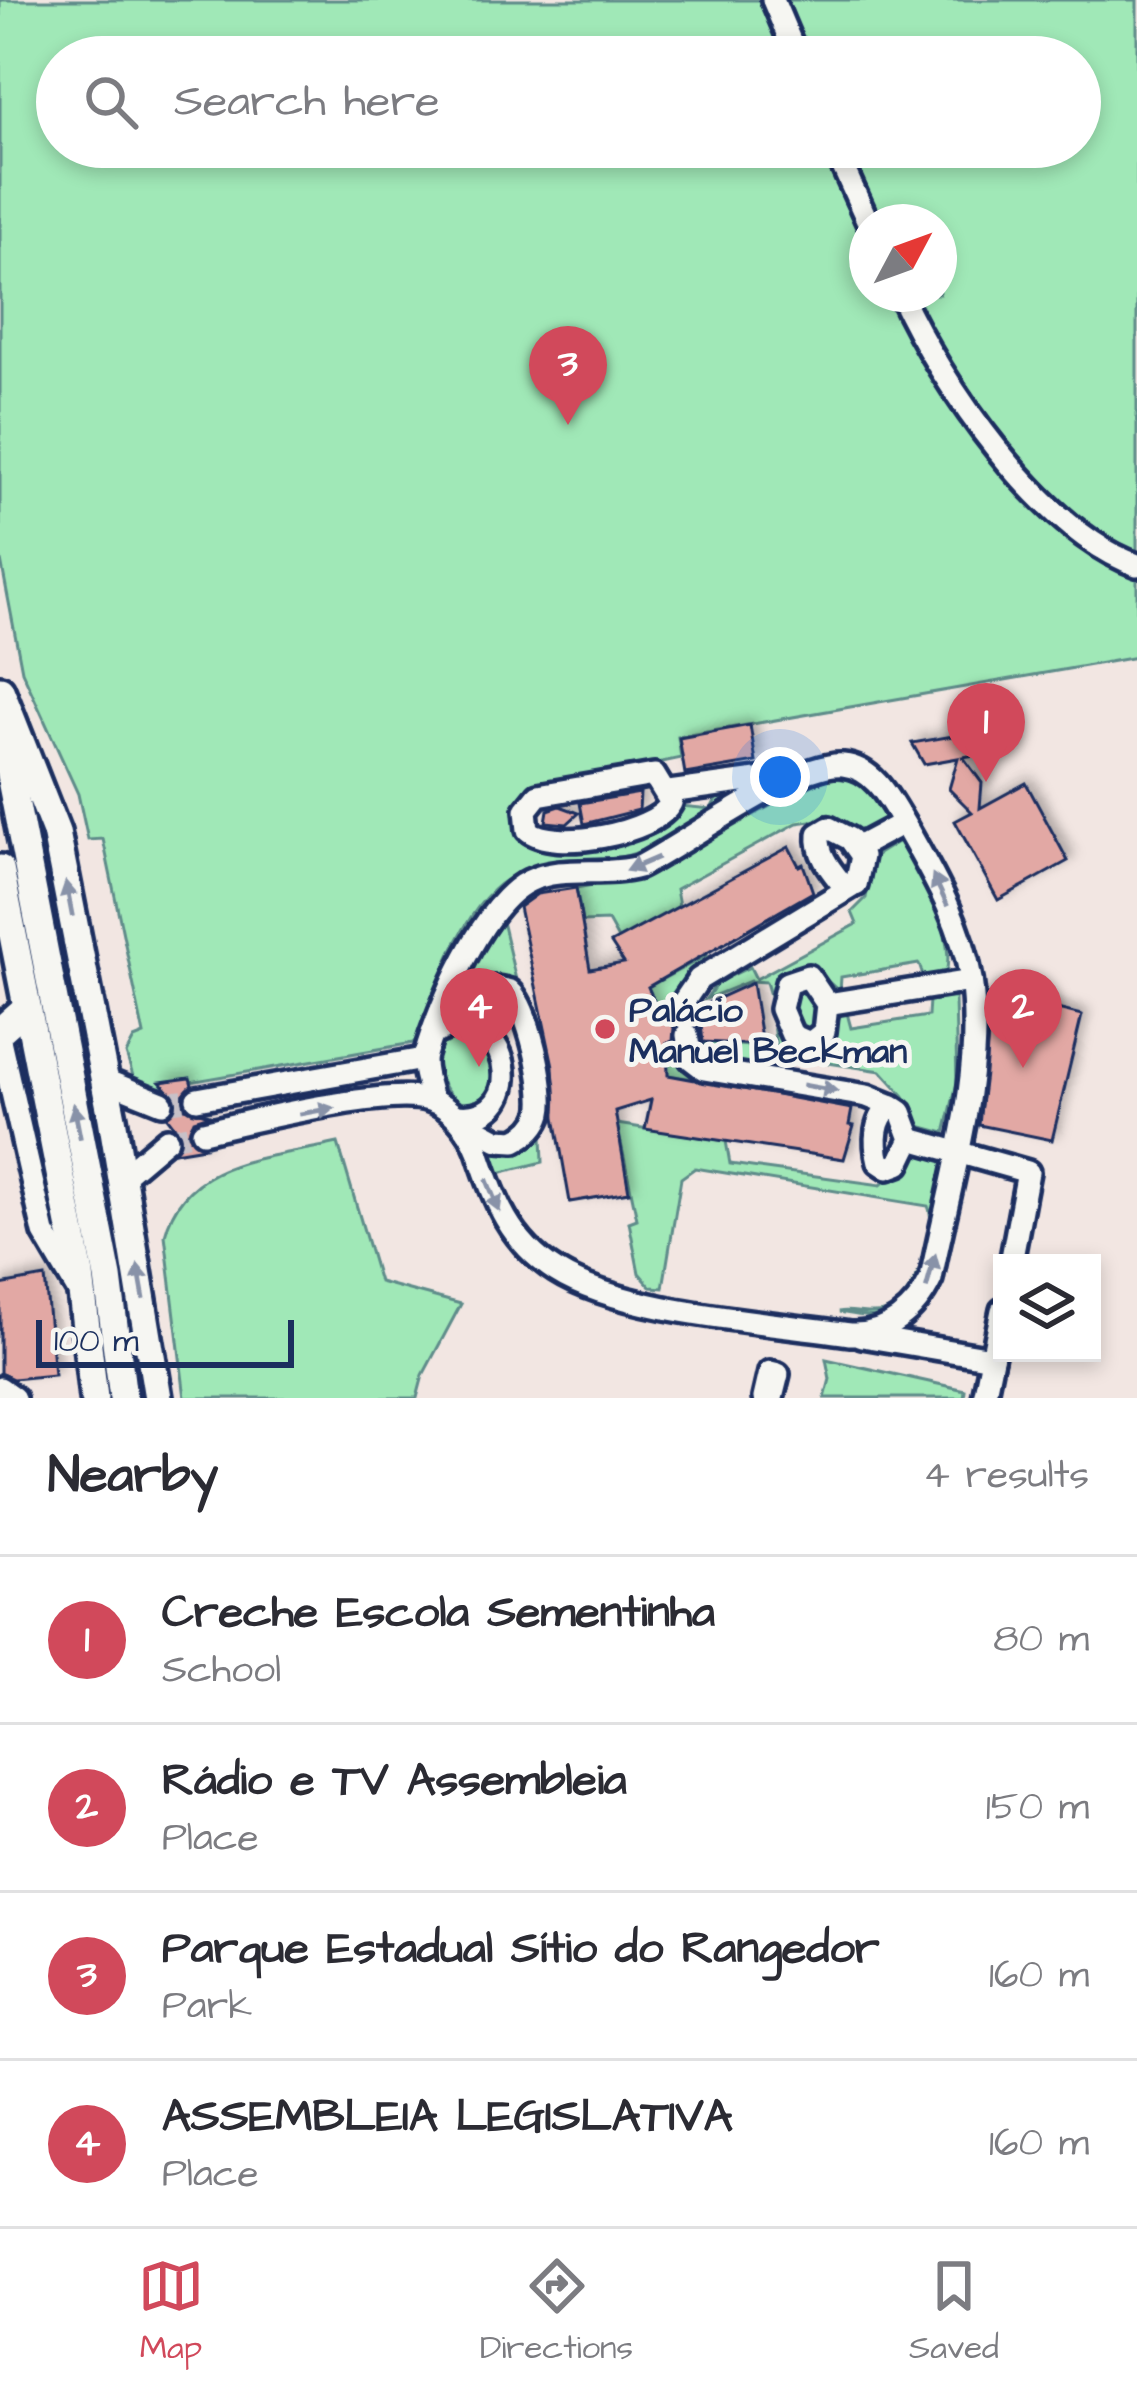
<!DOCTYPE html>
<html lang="en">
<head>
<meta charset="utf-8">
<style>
	body { margin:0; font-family:"Architects Daughter",sans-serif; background:#f2f2f3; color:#2b2b33 }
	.controls { position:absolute; right:36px; bottom:36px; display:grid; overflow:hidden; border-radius:0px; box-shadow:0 6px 18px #0003 }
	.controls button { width:108px; height:108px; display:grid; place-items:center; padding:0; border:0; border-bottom:3px solid #e1e1e2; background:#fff; color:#2b2b33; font:60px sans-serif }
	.compass { position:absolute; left:849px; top:204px; width:108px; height:108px; border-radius:50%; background:#fff; box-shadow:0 6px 18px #0003; rotate:49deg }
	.scale { position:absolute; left:36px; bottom:30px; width:258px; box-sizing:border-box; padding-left:12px; border:6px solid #1b2f5e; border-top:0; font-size:33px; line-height:42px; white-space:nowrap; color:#1b2f5e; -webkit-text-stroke:9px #f6f6f2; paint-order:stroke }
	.you { position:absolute; left:780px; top:777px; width:42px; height:42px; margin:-30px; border:9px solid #fff; border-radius:50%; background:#1a73e8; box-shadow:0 0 0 18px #1a73e833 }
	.badge { display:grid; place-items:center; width:78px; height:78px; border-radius:50%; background:#d1495b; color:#fff; font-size:39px; font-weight:700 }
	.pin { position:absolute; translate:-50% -99px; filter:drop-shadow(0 3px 6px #0008) }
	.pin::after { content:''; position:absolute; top:63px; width:42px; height:36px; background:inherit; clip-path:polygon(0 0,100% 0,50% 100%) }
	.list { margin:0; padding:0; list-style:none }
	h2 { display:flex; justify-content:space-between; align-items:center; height:156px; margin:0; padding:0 48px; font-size:51px }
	h2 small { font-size:39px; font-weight:400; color:#7c7c81 }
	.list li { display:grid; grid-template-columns:78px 1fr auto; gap:36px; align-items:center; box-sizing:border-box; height:168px; padding:0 48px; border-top:3px solid #e1e1e2 }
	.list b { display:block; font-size:45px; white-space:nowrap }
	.list p { margin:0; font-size:39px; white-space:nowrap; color:#7c7c81 }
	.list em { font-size:39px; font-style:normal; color:#7c7c81 }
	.icon { flex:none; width:66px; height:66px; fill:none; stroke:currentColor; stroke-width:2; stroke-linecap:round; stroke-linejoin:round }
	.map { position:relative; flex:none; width:1137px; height:1398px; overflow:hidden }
	.search { position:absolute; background:#fff; box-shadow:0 6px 18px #0003; left:36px; right:36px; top:36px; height:132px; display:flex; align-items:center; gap:30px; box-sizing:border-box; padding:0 42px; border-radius:66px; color:#7c7c81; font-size:45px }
	.sheet { height:828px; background:#fff }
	nav { display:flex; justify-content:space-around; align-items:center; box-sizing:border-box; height:168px; border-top:3px solid #e1e1e2; background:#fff; font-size:33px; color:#7c7c81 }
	nav a { display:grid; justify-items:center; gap:6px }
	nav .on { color:#d1495b }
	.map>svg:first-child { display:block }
	.green { fill:#a0e8b7; stroke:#5e8c8a; stroke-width:3; fill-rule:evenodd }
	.building { fill:#e2a8a4; stroke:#1b2f5e; stroke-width:3; filter:url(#shadow) }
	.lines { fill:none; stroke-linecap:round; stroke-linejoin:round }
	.minor-tunnel { stroke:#c7c1c8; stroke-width:21; stroke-dasharray:21 10; stroke-linecap:butt }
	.minor-casing { stroke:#1b2f5e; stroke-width:30 }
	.major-casing { stroke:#1b2f5e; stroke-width:36 }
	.minor { stroke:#f6f6f2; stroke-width:21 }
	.major { stroke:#f6f6f2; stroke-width:27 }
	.oneway { fill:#8892a8 }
	.poi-dot { fill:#d1495b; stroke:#f6f6f2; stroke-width:4.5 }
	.labels { text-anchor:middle; stroke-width:10; stroke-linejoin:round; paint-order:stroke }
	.poi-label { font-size:36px; font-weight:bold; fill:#1b2f5e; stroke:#f6f6f2; text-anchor:start }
</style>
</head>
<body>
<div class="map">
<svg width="1137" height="1398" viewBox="0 0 1137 1398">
	<defs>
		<filter id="shadow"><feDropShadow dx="5.5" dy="-5.5" stdDeviation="6" flood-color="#0004"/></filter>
	</defs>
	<rect width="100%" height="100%" fill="#f2e6e2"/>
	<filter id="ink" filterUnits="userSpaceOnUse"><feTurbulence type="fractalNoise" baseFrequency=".00833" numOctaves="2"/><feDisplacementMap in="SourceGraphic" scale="24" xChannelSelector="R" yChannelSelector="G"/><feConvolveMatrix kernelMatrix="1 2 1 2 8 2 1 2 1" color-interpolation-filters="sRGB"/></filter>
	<g filter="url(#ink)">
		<g class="green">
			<path d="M0 0H1137V657L678 737 681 758 544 787 522 798C499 860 564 848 601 843 618 841 641 842 656 833 668 827 672 816 681 806L711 809 719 793 773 782C730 805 686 833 641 851 590 872 536 850 493 890 469 913 449 955 437 985 428 1007 433 1026 413 1043L156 1088 134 1079 126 1054 134 1039 144 1035 103 839 88 840 78 794 22 671 0 555ZM57 57H1080V147H57ZM867 222H939V294H867Z"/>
			<path d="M830 778C856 779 876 784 887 810L882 824 864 833 833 818 797 823 676 889 679 906 618 939 608 921 582 922 576 888C680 873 737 814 830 778Z"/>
			<path d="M899 841C918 875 957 933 946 973L923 976 919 964 841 977 840 992 814 969 800 966 776 983 771 999 766 982 750 981 706 999 718 982 750 967 756 979 857 924 852 912 866 898 873 857Z"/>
			<polygon points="500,913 517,984 491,978 453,998"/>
			<polygon points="707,955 705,965 678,984 681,1018 661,1016 648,987"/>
			<path d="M800 988 816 1006V1020L807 1029C792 1020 790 1002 800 988Z"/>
			<path d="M955 997 957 1083 945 1133 919 1126 904 1096 881 1071 769 1054 767 1067C740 1063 720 1062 700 1042L776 1048 774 1032 785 1043 813 1053 826 1045 841 1014 847 1013 851 1028 928 1016 929 1000Z"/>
			<polygon points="495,1001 512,1022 483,1026 470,1011"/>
			<path d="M461 1034C490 1038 490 1058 494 1084L474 1106H460C439 1085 427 1063 446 1037Z"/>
			<polygon points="683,1037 731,1085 668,1075 667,1045"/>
			<path d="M617 1124 726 1141 730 1164 881 1185 918 1154 940 1156 946 1163C938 1206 937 1298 886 1315 873 1319 852 1314 839 1312 850 1309 870 1316 884 1312 914 1303 939 1231 928 1206L695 1168 681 1178 663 1288 651 1287 639 1273 629 1222 637 1219Z"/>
			<polygon points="542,1136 543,1162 499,1173 493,1169 488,1145 528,1146"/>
			<path d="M338 1143 379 1282 461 1304 423 1375 417 1398H185L165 1235C185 1157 270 1159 338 1143Z"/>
			<polygon points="826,1359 965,1390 964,1398 825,1398 830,1379"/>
		</g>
		<g class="building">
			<polygon points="750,725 756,762 685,774 679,738"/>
			<polygon points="1005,727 1015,748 963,757 982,783 980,808 1026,783 1068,861 998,900 955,821 972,812 949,789 958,758 924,764 912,743"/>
			<polygon points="640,793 639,810 584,824 580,803"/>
			<polygon points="560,806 579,813 567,824 546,822 548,810"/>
			<polygon points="789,847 799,866 803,864 813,892 648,987 661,1017 670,1018 674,1028 673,1041 667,1043 668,1075 852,1109 849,1125 854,1126 844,1159 645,1129 651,1100 615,1111 629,1192 570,1202 555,1117 553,1066 519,907 537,894 576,888 590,969 624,963 611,943"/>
			<polygon points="752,983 762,1045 703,1042 699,1007"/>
			<polygon points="992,993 1082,1015 1052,1140 979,1125"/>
			<polygon points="190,1078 192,1085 183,1095 185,1108 210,1115 194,1120 188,1134 204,1147 174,1152 181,1135 167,1117 177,1100 160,1082"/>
			<polygon points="45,1277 54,1375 13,1379 0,1373 0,1285"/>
		</g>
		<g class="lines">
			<g class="minor-tunnel">
				<polyline points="162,1103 197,1099"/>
				<polyline points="167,1139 203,1132"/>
			</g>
			<g class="minor-casing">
				<g id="minor">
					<polyline points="773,0 797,57"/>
					<polyline points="834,147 868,222"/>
					<path d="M900 294C941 384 1041 531 1137 565"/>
					<path d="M654 775 671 803C655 834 552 852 528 830L526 810 538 795Z"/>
					<polyline points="669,792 793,775"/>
					<path d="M829 828 850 839 862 856 856 885 842 884C830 869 817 854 819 834Z"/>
					<polyline points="858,847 903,823"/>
					<polygon points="808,976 827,1004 824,1032 810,1043 792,1035 781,1009 787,983"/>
					<polyline points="827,1004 971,981"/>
					<path d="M447 1018C464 997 481 981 510 991 528 1007 547 1089 541 1113 537 1127 527 1135 515 1141L498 1140 466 1123"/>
					<polyline points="685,1018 684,1001 699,979 851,887"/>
					<path d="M435 1033C509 994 535 1125 456 1116"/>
					<polyline points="687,1035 691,1059 704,1069 867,1096 892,1106"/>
					<polyline points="0,1040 44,1233 80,1294"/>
					<polyline points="105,1080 162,1103"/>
					<polyline points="197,1099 423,1059"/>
					<path d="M892 1106 901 1112 911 1139 899 1164 888 1168 879 1162C874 1143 874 1117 892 1106Z"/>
					<path d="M203 1132C249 1121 390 1087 429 1100 452 1107 470 1130 478 1151 494 1200 510 1242 556 1271 621 1313 770 1322 850 1334 886 1336 916 1311 931 1279 949 1185 985 1075 971 979 962 924 933 875 906 827 891 803 876 768 843 765 797 761 686 843 639 867 604 877 562 865 529 881 483 903 439 1006 425 1055 421 1068 429 1086 432 1100"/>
					<polyline points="911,1139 1028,1172 1011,1263"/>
					<polyline points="122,1177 167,1139"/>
					<polyline points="862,1336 992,1358"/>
					<polyline points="0,1388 14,1398"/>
					<polyline points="764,1398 770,1372 778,1374 772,1398"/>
					<polyline points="984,1398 1002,1310"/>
				</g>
			</g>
			<g class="major-casing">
				<g id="major">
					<polyline points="0,690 56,832 112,1118 158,1398"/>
					<polyline points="0,723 108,1277 123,1398"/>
					<polyline points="0,869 80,1275 94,1398"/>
					<polyline points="0,1031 27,1007"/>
				</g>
			</g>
			<use href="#minor" class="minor"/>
			<use href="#major" class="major"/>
		</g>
		<defs><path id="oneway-solid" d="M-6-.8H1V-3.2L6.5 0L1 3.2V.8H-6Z" transform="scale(3)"/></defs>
		<g class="oneway">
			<use href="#oneway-solid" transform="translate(642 864) rotate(157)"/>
			<use href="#oneway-solid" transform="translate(940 890) rotate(-115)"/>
			<use href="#oneway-solid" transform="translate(69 899) rotate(-101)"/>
			<use href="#oneway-solid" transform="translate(820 1088) rotate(10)"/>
			<use href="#oneway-solid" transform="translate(317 1111) rotate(-10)"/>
			<use href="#oneway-solid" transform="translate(77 1121) rotate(-101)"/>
			<use href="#oneway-solid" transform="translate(493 1195) rotate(68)"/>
			<use href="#oneway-solid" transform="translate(931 1271) rotate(-75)"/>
			<use href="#oneway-solid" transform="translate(141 1282) rotate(-100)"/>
		</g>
	</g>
	<circle class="poi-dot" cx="605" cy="1029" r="12"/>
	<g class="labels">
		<g class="poi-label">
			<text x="629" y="1021">Palácio<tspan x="629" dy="41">Manuel Beckman</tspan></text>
		</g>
	</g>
</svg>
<div class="controls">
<button><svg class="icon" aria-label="layers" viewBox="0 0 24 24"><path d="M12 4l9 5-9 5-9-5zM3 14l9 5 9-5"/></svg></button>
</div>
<svg class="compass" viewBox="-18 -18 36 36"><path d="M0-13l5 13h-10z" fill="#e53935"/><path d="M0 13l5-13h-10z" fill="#7c7c81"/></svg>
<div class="scale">100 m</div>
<div class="you"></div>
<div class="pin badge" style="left:986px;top:782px">1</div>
<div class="pin badge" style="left:1023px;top:1068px">2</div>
<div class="pin badge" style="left:568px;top:425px">3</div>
<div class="pin badge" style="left:479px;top:1067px">4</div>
<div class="search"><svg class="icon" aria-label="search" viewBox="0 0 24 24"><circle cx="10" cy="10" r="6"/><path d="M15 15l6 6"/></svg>Search here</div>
</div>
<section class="sheet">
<h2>Nearby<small>4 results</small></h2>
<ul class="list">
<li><span class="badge">1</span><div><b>Creche Escola Sementinha</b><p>School</p></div><em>80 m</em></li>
<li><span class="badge">2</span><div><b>Rádio e TV Assembleia</b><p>Place</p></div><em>150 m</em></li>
<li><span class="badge">3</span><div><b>Parque Estadual Sítio do Rangedor</b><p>Park</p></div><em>160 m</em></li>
<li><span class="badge">4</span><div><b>ASSEMBLEIA LEGISLATIVA</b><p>Place</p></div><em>160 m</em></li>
</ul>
</section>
<nav>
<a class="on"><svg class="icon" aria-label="map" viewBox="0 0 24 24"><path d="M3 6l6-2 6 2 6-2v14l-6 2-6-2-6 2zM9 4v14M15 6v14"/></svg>Map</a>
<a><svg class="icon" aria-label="directions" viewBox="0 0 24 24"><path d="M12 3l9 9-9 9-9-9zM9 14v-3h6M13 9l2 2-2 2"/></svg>Directions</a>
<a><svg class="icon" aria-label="saved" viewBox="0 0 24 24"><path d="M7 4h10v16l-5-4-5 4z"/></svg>Saved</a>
</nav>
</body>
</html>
